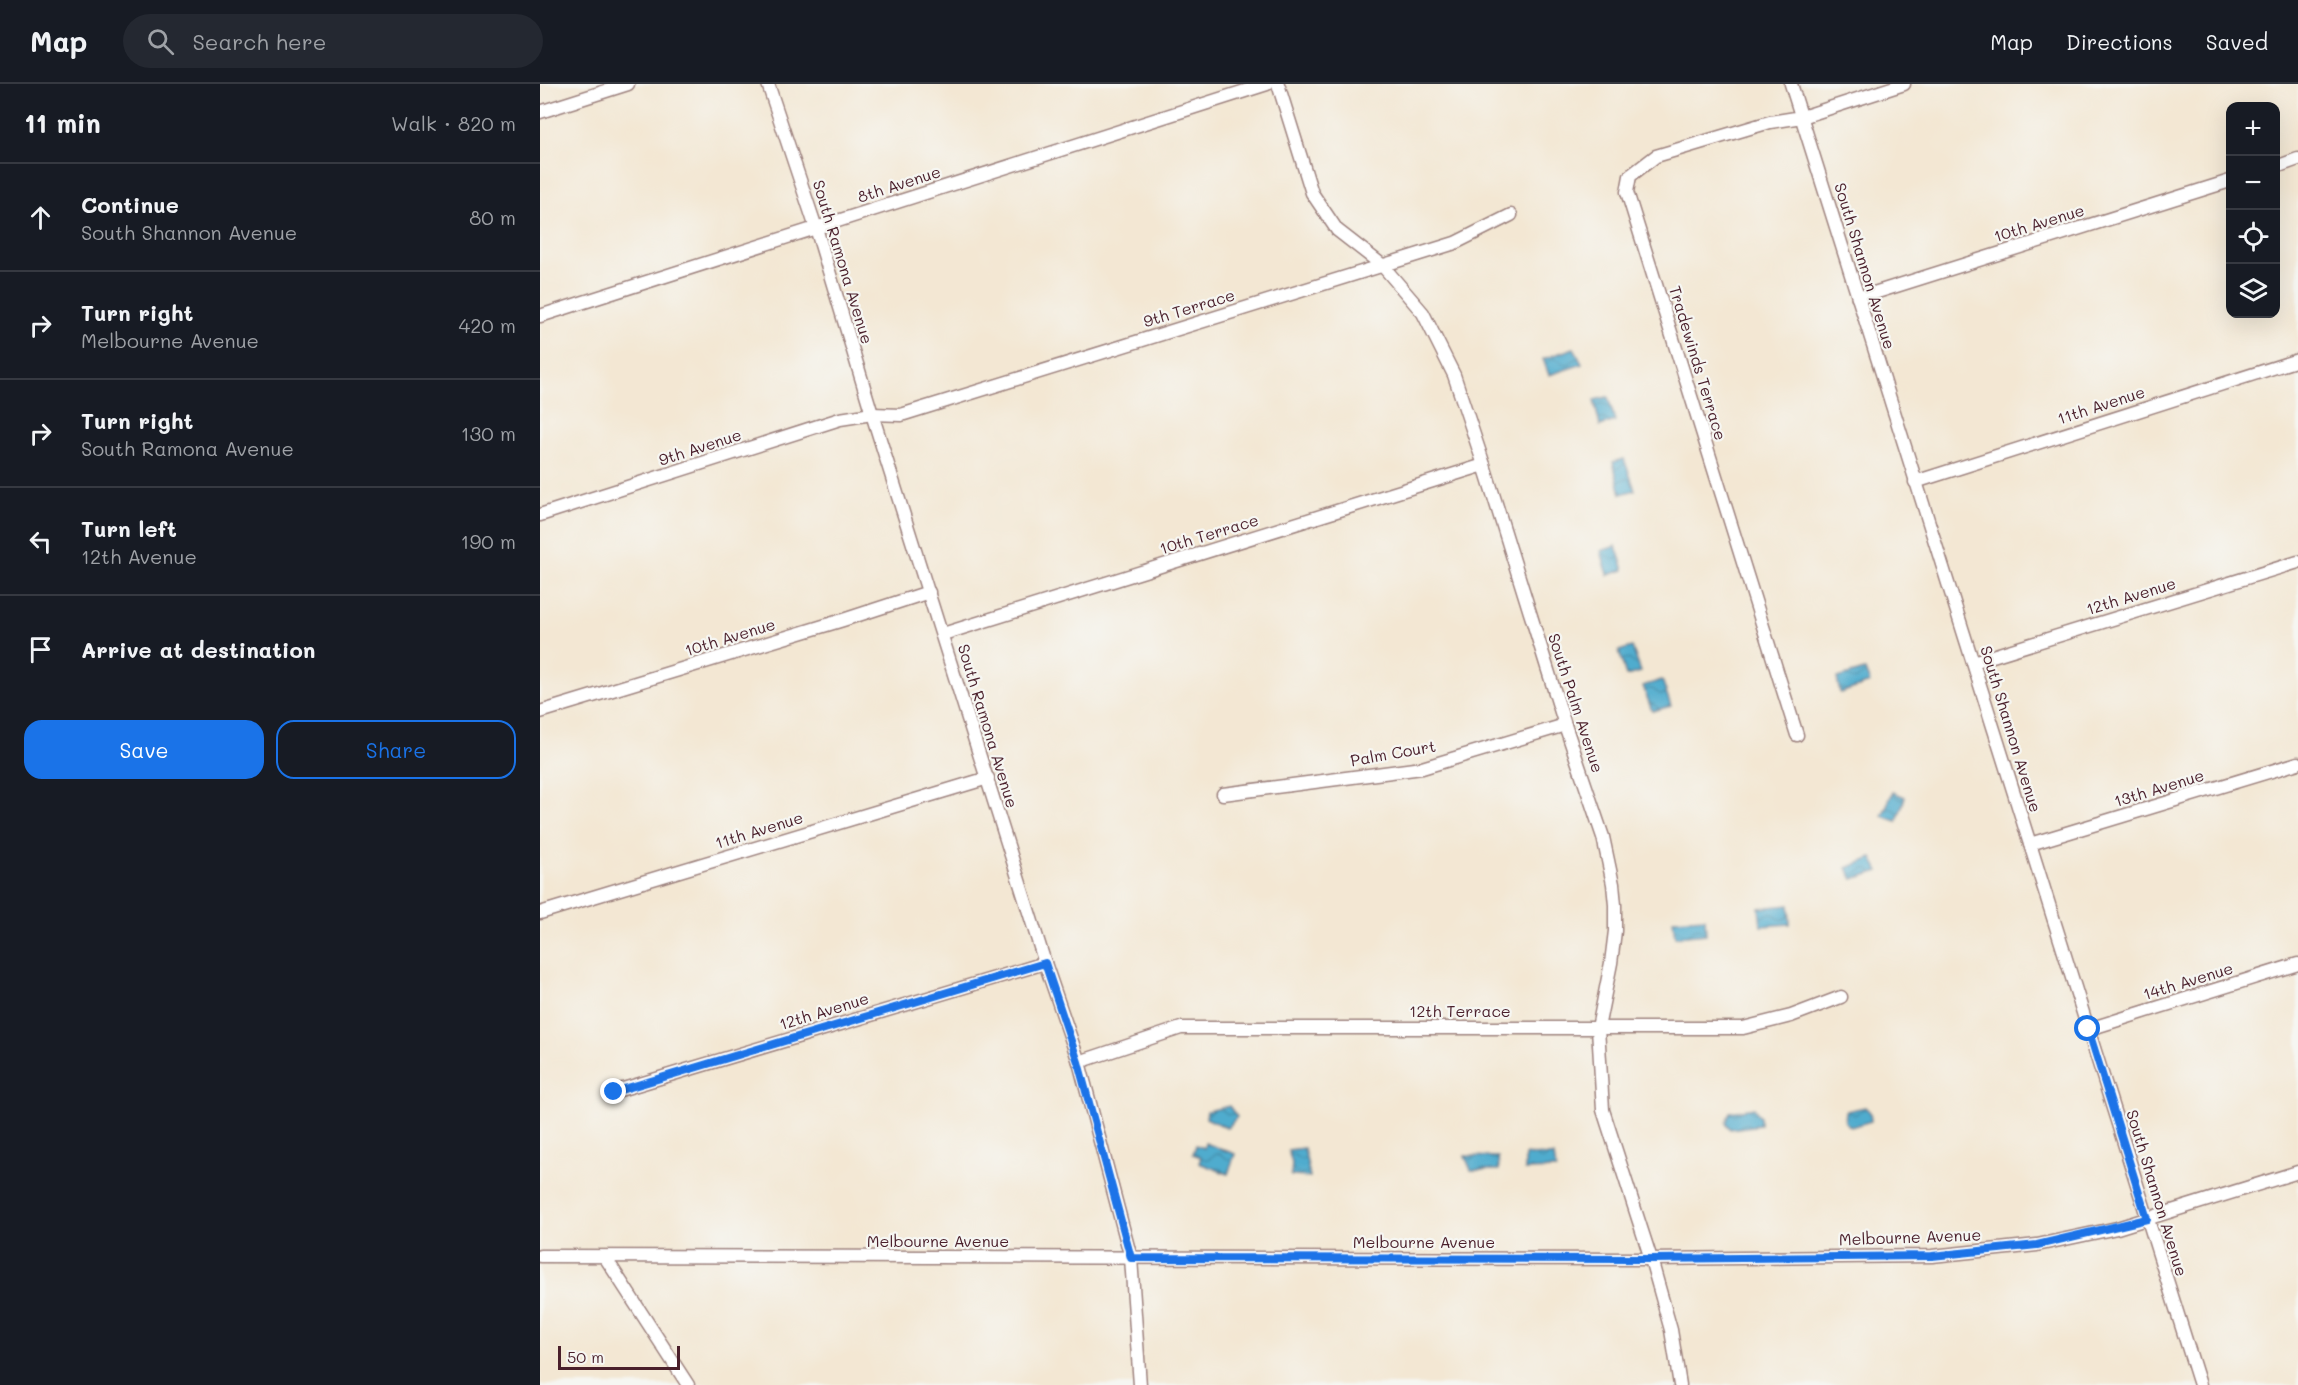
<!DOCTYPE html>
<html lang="en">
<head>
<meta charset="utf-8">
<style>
	body { margin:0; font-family:Mali,sans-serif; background:#242831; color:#f1f3f6 }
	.controls { position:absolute; right:18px; top:18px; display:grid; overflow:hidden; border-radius:12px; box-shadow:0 6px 24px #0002 }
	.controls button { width:54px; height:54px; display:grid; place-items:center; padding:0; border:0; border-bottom:2px solid #363941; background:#171b24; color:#f1f3f6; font:30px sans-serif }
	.scale { position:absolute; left:18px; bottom:15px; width:122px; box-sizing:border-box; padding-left:6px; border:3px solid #4a1f2b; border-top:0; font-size:16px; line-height:21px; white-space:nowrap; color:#4a1f2b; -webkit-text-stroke:4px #f6f6f2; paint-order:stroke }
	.stop { position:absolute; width:18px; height:18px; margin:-14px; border:4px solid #1a73e8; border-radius:50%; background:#fff }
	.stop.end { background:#1a73e8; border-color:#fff; box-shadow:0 2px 6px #0008 }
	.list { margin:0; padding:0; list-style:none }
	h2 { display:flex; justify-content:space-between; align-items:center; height:78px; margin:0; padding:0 24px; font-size:26px }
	h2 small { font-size:20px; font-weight:400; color:#9ea1a6 }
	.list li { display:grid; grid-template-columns:39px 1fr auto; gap:18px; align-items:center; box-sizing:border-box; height:108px; padding:0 24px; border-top:2px solid #363941 }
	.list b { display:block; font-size:22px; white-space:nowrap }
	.list p { margin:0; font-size:20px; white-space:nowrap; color:#9ea1a6 }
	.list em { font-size:20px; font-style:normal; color:#9ea1a6 }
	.actions { display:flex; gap:12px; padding:18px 24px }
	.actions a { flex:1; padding:14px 0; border:2px solid #1a73e8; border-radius:18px; text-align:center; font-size:21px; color:#1a73e8 }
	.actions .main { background:#1a73e8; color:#fff }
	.icon { flex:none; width:33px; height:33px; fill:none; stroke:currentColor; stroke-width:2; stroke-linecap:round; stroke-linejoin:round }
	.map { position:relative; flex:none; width:1758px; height:1301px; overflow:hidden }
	header { display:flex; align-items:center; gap:36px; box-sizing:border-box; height:84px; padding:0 30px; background:#171b24; border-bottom:2px solid #363941 }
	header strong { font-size:28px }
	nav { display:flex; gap:33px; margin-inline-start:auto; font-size:21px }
	.search { width:420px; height:54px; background:#242831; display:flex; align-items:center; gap:15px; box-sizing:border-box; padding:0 21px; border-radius:33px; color:#9ea1a6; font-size:22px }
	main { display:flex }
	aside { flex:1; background:#171b24 }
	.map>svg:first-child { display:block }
	.water { fill:url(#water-waves); stroke:#4d667c; stroke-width:1.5 }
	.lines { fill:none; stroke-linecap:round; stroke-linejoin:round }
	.minor-casing { stroke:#9e837f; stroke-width:15 }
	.minor { stroke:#fff; stroke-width:12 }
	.route { stroke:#1a73e8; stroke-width:8 }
	.labels { text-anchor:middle; stroke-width:4.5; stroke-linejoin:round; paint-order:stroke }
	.street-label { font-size:16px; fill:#4a1f2b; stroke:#f6f6f2 }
</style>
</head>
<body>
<header>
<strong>Map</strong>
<div class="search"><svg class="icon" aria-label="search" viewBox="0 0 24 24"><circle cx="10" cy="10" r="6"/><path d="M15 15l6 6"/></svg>Search here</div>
<nav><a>Map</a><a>Directions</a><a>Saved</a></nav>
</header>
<main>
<aside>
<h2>11 min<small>Walk · 820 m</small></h2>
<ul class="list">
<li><svg class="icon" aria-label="ahead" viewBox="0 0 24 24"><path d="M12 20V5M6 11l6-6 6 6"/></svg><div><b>Continue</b><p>South Shannon Avenue</p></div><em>80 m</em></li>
<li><svg class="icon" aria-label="right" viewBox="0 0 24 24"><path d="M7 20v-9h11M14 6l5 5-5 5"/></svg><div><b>Turn right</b><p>Melbourne Avenue</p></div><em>420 m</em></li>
<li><svg class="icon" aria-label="right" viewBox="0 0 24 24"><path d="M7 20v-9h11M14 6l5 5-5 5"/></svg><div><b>Turn right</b><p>South Ramona Avenue</p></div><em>130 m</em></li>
<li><svg class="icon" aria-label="left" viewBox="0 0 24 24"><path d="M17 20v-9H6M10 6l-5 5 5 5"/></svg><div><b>Turn left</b><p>12th Avenue</p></div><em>190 m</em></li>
<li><svg class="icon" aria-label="arrive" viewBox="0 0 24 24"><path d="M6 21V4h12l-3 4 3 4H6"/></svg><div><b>Arrive at destination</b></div></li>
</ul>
<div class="actions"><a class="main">Save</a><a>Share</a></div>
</aside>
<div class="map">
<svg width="1758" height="1301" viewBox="0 0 1758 1301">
	<defs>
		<pattern id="water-waves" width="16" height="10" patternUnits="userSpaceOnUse" patternTransform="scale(1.5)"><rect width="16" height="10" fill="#50acce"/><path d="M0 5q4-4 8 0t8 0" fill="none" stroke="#448ba7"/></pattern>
	</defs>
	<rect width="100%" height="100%" fill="#f6f6f2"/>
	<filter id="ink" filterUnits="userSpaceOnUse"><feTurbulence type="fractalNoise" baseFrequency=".0167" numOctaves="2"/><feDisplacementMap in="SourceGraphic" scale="12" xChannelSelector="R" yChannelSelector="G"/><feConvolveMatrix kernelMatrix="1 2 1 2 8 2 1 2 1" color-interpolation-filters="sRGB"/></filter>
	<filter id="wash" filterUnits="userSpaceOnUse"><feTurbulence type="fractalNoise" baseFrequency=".008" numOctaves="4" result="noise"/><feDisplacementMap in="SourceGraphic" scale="24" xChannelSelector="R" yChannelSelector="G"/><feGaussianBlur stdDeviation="1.35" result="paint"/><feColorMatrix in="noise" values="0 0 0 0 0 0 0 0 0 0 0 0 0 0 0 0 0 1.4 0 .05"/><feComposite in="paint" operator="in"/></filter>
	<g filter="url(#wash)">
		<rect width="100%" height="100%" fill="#f3e7d3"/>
		<g class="water">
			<polygon points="1034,264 1042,280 1009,291 1003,275"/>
			<polygon points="1068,313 1075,337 1060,342 1054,316"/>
			<polygon points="1084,375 1095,406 1081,410 1073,378"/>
			<polygon points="1076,462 1084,486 1068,491 1061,467"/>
			<polygon points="1092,563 1101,588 1086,592 1079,567"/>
			<polygon points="1325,586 1330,599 1300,609 1297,594"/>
			<polygon points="1122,596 1131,622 1112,627 1103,602"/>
			<polygon points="1353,708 1365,713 1357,737 1342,732"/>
			<polygon points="1332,774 1339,787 1313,795 1307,784"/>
			<polygon points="1249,821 1250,840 1221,842 1219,824"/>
			<polygon points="1165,834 1166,850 1135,853 1133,836"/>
			<polygon points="689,1022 697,1033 687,1044 666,1034 667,1027"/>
			<polygon points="1325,1023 1330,1028 1331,1037 1311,1043 1305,1038 1306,1027"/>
			<polygon points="1214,1024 1220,1033 1220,1041 1190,1045 1186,1039 1190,1028"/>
			<polygon points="665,1059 695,1070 688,1090 659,1079 661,1073 653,1070 656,1061 664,1064"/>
			<polygon points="764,1064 770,1093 751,1092 752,1079 748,1066"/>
			<polygon points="985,1071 1014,1072 1016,1085 985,1086"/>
			<polygon points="925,1072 958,1073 959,1086 931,1086"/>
		</g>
	</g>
	<g filter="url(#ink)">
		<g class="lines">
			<g class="minor-casing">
				<g id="minor">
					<polyline points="228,0 276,144 332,330 505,879 539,978 591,1174 600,1301"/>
					<polyline points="738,0 772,109 797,146 842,181 883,229 914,291 944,381 1025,641 1063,753 1073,800 1075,821 1075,847 1071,879 1058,944 1063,1026 1111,1175 1131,1246 1140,1301"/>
					<polyline points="1251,0 1660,1301"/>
					<polyline points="0,28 88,0"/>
					<polyline points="1736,83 1758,75"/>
					<polyline points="1318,214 1690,97"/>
					<polyline points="0,232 727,0"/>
					<polyline points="1375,398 1758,276"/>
					<polyline points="0,431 300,335 332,330 361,331 915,159 971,131"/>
					<polyline points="403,550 944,381"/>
					<polyline points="1433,578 1758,478"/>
					<polyline points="0,628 303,536 389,508"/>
					<polyline points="1257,651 1087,108 1090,92 1116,72 1230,38 1262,33 1364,0"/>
					<polyline points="683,710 882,684 1025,641"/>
					<polyline points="1490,760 1758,679"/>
					<polyline points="0,829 448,694"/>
					<polyline points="1549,945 1758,880"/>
					<polyline points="539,978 641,944 1203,944 1251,932 1301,913"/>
					<polyline points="73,1008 505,879"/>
					<polyline points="0,1172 1111,1175 1392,1172 1497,1161 1577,1144 1758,1088"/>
					<polyline points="65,1173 148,1301"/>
				</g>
			</g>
			<use href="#minor" class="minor"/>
		</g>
	</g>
	<g class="lines" filter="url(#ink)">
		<polyline class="route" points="74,1008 505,879 538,978 591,1174 1111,1175 1392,1172 1497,1161 1607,1135 1548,945"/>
	</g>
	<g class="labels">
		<g class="street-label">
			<text transform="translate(359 100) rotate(-18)" y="6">8th Avenue</text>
			<text transform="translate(1499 139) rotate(-17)" y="6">10th Avenue</text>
			<text transform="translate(303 178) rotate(73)" y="6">South Ramona Avenue</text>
			<text transform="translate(1325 182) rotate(73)" y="6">South Shannon Avenue</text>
			<text transform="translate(649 224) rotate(-17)" y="6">9th Terrace</text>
			<text transform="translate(1158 279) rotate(73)" y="6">Tradewinds Terrace</text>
			<text transform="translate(1561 321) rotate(-18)" y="6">11th Avenue</text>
			<text transform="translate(160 363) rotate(-18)" y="6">9th Avenue</text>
			<text transform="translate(669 450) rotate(-17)" y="6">10th Terrace</text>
			<text transform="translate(1591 512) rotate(-17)" y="6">12th Avenue</text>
			<text transform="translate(190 553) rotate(-17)" y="6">10th Avenue</text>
			<text transform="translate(1036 619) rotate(72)" y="6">South Palm Avenue</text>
			<text transform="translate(448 642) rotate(73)" y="6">South Ramona Avenue</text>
			<text transform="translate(1471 645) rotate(73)" y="6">South Shannon Avenue</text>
			<text transform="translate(853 669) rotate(-10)" y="6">Palm Court</text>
			<text transform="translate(1619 704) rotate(-17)" y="6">13th Avenue</text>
			<text transform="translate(219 746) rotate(-17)" y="6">11th Avenue</text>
			<text transform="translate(1648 897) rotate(-17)" y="6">14th Avenue</text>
			<text transform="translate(284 927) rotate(-17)" y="6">12th Avenue</text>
			<text x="920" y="933">12th Terrace</text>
			<text transform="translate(1617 1109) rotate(73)" y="6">South Shannon Avenue</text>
			<text transform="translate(1370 1153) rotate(-2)" y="6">Melbourne Avenue</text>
			<text x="398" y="1163">Melbourne Avenue</text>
			<text x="884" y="1164">Melbourne Avenue</text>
		</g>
	</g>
</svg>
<div class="controls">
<button>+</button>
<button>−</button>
<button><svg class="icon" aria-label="locate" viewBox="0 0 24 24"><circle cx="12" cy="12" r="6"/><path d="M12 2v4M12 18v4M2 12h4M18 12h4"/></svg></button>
<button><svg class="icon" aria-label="layers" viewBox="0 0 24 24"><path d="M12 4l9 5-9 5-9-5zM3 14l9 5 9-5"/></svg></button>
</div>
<div class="scale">50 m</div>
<div class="stop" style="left:1548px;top:945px"></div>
<div class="stop end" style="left:74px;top:1008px"></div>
</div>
</main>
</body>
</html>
